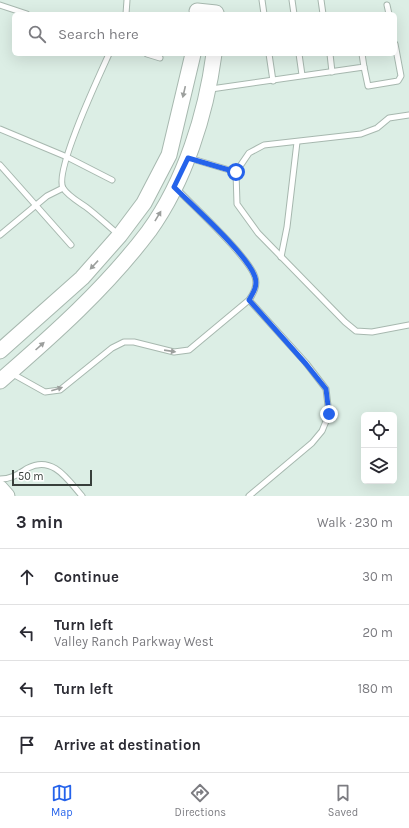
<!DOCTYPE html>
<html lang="en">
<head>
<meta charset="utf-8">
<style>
	body { margin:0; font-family:Karla,sans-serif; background:#f2f2f3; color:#2b2b33 }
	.controls { position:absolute; right:12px; bottom:12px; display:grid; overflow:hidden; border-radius:6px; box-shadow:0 4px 16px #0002 }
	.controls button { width:36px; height:36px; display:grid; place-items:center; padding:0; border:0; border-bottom:1px solid #e1e1e2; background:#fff; color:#2b2b33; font:20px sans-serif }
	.scale { position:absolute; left:12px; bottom:10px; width:80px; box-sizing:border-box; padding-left:4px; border:2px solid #383f3b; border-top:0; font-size:11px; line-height:14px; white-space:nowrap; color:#383f3b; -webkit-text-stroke:3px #fff; paint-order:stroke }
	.stop { position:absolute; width:12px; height:12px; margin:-9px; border:3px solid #2563eb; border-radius:50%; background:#fff }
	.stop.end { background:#2563eb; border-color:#fff; box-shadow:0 1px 4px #0008 }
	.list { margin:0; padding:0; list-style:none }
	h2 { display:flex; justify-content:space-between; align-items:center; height:52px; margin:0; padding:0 16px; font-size:17px }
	h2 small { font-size:13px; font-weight:400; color:#7c7c81 }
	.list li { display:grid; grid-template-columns:26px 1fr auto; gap:12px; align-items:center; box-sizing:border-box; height:56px; padding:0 16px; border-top:1px solid #e1e1e2 }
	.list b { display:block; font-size:15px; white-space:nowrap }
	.list p { margin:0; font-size:13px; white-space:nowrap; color:#7c7c81 }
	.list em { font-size:13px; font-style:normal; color:#7c7c81 }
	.icon { flex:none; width:22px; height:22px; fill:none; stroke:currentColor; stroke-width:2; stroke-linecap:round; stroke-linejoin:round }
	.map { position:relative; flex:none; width:409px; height:496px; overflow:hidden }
	.search { position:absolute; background:#fff; box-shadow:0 4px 16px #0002; left:12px; right:12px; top:12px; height:44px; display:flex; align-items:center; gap:10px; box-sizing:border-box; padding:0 14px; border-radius:6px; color:#7c7c81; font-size:15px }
	.sheet { height:276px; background:#fff }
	nav { display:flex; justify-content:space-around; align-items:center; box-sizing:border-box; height:56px; border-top:1px solid #e1e1e2; background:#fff; font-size:11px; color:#7c7c81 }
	nav a { display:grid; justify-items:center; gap:2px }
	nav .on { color:#2563eb }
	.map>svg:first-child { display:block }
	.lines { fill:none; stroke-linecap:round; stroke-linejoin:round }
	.lane-casing { stroke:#a7b8af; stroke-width:7 }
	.secondary-casing { stroke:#a7b8af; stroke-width:17 }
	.lane { stroke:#fff; stroke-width:5 }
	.secondary { stroke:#fff; stroke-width:15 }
	.oneway { fill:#9c9f9d }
	.route { stroke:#2563eb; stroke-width:5 }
</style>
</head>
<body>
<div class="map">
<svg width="409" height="496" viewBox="0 0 409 496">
	<rect width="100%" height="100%" fill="#dceee5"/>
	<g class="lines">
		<g class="lane-casing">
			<g id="lane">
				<polyline points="262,0 264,14"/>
				<polyline points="292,0 294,14"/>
				<polyline points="321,0 323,14"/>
				<polyline points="0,5 27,14"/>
				<polyline points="387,5 389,14"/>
				<polyline points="126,14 127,0"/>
				<path d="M109 54C100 74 54 171 63 188 68 196 79 202 86 207 98 216 108 226 119 235"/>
				<polyline points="147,54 160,58"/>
				<polyline points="269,54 273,81"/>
				<polyline points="299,54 302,75"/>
				<polyline points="330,54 332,72"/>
				<polyline points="364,67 368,86 398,81 401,76 395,44"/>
				<polyline points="211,89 364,67 362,54"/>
				<polyline points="409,115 389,118 377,128 361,134 264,145 249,153 236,172 237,204 258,233 345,322 356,331 372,332 409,325"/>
				<polyline points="0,129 67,157 112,180"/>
				<polyline points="189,158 236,172"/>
				<polyline points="0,165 71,245"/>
				<polyline points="0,235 47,196 63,188"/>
				<polyline points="281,257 287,227 297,142"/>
				<path d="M11 373 45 392 60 390 112 348 124 342H134L174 352 189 350 249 300C253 294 258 286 255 277 249 257 193 206 176 188"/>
				<path d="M0 479C12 479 18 474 28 468 53 455 68 480 82 496"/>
				<polyline points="249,496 312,443 322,431 329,414 326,389 306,363 249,300"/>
			</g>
		</g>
		<g class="secondary-casing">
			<g id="secondary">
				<polyline points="197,11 216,13"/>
				<polyline points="0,351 82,278 120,235 144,203 169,155 193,54"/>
				<path d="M0 381C53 335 106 288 149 231 185 181 206 114 214 54"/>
				<polyline points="0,488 7,496"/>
			</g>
		</g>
		<use href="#lane" class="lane"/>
		<use href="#secondary" class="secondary"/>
	</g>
	<defs><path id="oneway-solid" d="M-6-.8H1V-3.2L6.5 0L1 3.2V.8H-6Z"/></defs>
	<g class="oneway">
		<use href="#oneway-solid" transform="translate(184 92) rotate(103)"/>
		<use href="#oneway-solid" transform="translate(158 216) rotate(-59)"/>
		<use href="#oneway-solid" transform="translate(94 265) rotate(133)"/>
		<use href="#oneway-solid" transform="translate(40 346) rotate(-42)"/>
		<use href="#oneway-solid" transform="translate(170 351) rotate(8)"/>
		<use href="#oneway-solid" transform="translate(57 389) rotate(-18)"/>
	</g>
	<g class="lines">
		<path class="route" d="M236 172 188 158 174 187C193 206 248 255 255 277 258 286 253 293 249 300L306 364 326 389 329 414"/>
	</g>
</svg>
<div class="controls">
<button><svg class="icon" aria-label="locate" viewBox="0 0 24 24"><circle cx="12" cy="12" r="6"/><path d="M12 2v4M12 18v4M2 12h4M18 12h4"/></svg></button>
<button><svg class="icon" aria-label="layers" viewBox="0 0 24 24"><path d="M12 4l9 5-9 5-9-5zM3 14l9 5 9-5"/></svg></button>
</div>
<div class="scale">50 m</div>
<div class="stop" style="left:236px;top:172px"></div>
<div class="stop end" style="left:329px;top:414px"></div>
<div class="search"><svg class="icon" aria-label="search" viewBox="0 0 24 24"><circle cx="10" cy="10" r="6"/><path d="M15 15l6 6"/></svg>Search here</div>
</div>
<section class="sheet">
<h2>3 min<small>Walk · 230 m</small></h2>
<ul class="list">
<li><svg class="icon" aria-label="ahead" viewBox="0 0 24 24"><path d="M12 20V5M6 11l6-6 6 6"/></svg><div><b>Continue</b></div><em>30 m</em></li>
<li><svg class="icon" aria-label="left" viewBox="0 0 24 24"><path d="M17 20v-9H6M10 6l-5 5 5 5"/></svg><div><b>Turn left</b><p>Valley Ranch Parkway West</p></div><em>20 m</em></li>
<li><svg class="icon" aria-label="left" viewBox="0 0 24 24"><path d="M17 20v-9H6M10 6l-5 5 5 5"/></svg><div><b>Turn left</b></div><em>180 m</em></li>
<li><svg class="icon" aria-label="arrive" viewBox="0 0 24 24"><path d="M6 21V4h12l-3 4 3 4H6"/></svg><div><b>Arrive at destination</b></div></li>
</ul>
</section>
<nav>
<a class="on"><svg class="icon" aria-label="map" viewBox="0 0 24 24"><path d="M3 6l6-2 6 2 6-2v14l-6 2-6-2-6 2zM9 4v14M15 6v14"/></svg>Map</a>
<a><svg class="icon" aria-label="directions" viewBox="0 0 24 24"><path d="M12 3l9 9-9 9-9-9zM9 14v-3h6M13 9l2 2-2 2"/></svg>Directions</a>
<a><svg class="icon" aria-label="saved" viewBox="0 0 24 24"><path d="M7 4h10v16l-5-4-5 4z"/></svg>Saved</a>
</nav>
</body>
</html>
